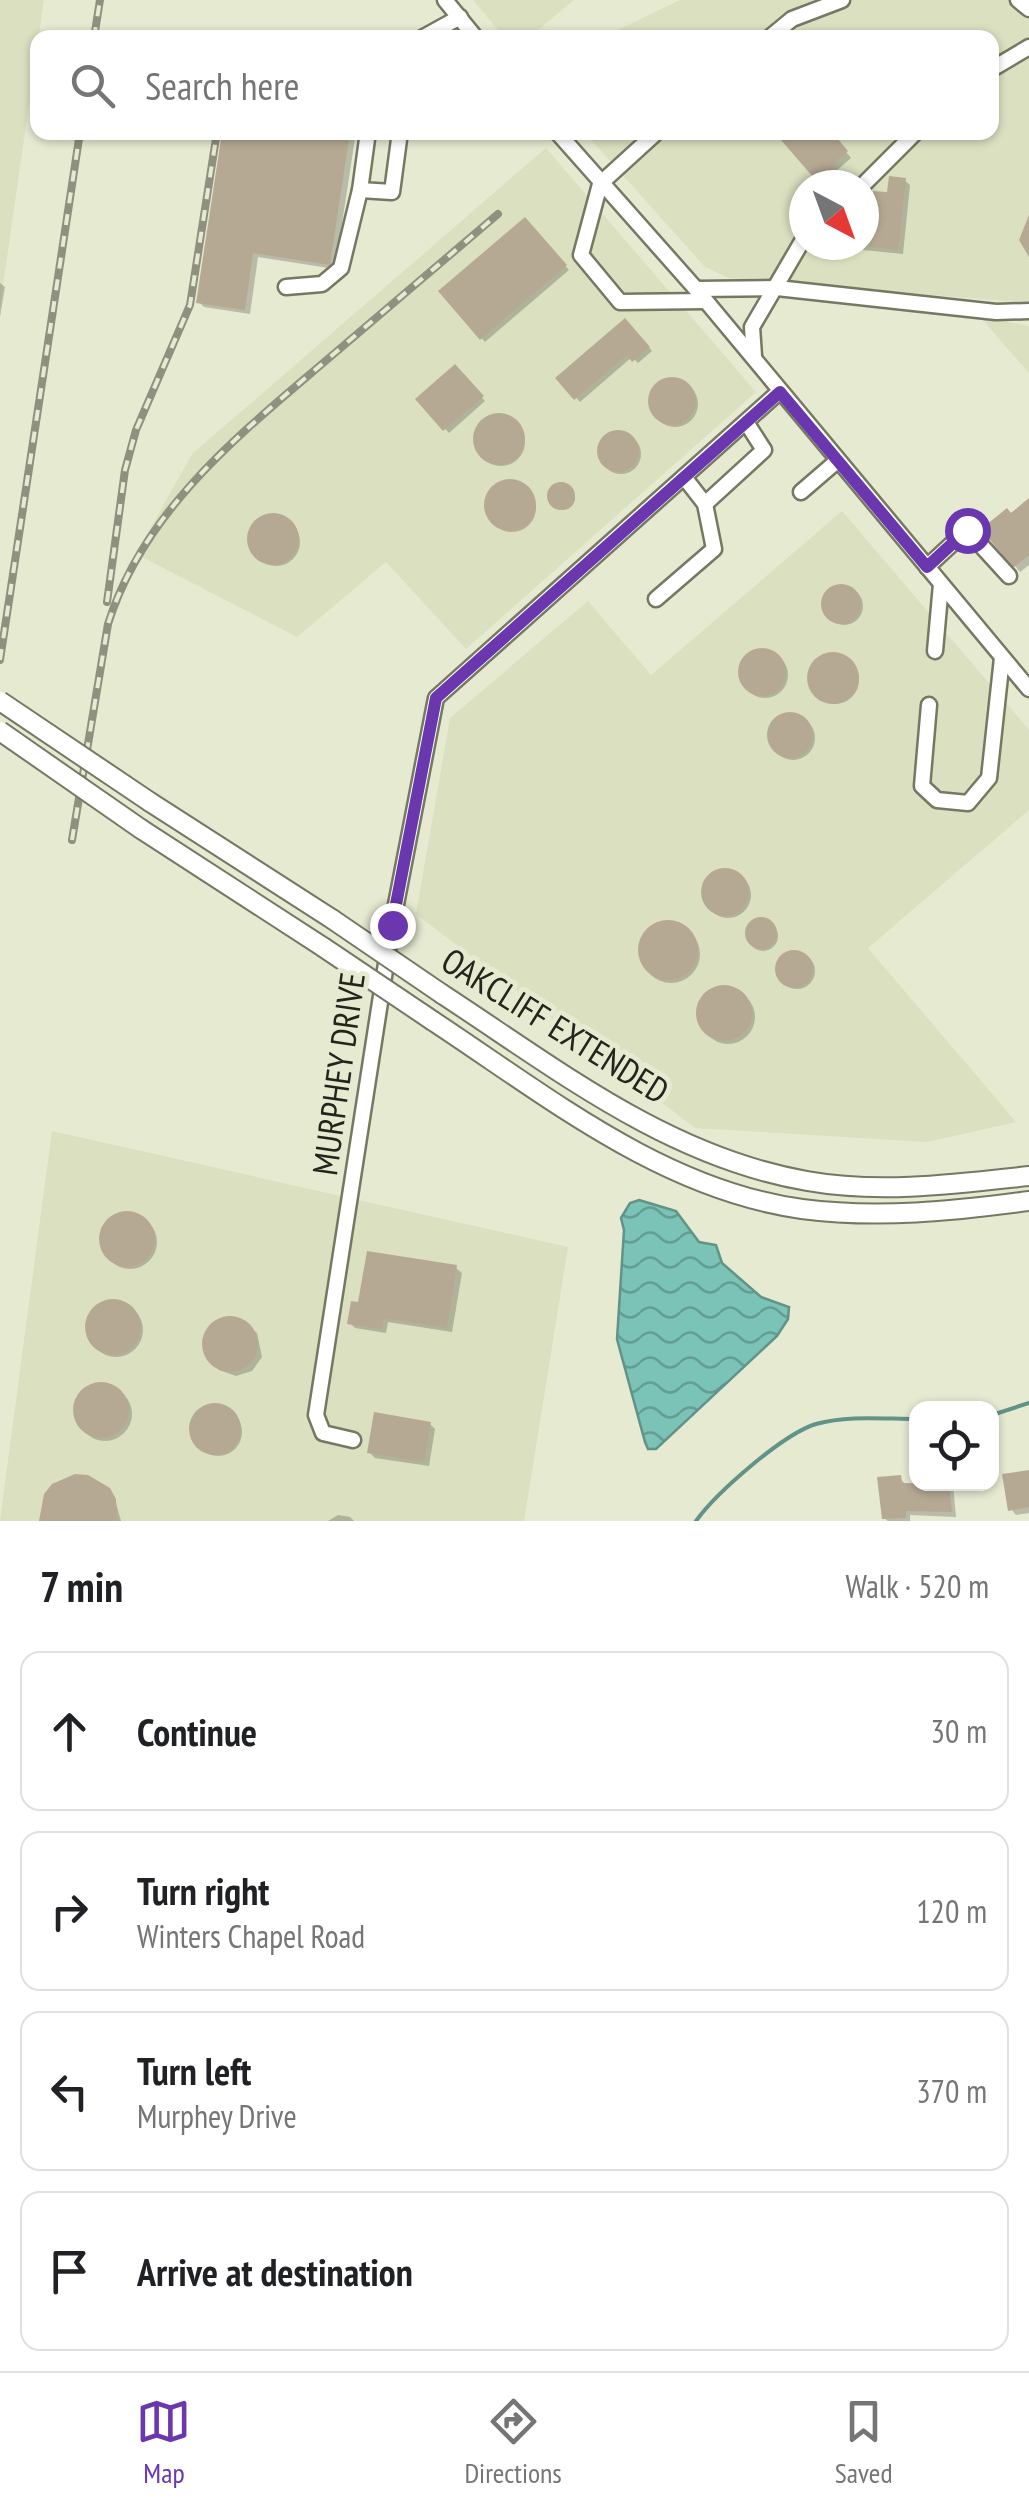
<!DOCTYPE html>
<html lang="en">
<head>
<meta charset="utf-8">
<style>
	body { margin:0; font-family:"PT Sans Narrow",sans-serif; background:#f2f2f2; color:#202124 }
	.controls { position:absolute; right:30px; bottom:30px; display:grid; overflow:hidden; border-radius:20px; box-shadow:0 2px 8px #0004 }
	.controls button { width:90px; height:90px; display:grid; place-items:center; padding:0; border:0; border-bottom:2px solid #e0e0e0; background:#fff; color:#202124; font:50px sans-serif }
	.compass { position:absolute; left:789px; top:170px; width:90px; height:90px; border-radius:50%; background:#fff; box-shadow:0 2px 8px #0004; rotate:139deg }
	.stop { position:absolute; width:30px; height:30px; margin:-22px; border:8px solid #6a37ae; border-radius:50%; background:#fff }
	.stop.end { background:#6a37ae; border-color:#fff; box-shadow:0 2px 10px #0008 }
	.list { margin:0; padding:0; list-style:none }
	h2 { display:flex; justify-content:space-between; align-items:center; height:130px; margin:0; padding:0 40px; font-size:42px }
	h2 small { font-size:32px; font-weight:400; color:#757577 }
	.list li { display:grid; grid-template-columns:65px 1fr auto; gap:30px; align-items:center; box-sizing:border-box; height:160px; margin:0 20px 20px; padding:0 20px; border:2px solid #e0e0e0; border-radius:20px }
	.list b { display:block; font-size:38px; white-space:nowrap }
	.list p { margin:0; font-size:32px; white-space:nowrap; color:#757577 }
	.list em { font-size:32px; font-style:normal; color:#757577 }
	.icon { flex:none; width:55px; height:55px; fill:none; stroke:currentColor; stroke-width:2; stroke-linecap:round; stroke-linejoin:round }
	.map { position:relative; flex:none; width:1029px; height:1521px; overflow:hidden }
	.search { position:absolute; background:#fff; box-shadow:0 2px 8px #0004; left:30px; right:30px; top:30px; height:110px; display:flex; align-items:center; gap:25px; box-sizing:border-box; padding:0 35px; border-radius:20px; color:#757577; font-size:38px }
	.sheet { height:850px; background:#fff }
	nav { display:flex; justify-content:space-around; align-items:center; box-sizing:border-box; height:140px; border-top:2px solid #e0e0e0; background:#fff; font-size:28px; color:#757577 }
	nav a { display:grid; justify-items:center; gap:5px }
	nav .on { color:#6a37ae }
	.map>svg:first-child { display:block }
	.built { fill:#dbe0c0; fill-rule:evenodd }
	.water { fill:url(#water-waves); stroke:#619388; stroke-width:2.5 }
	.shadow { fill:#0003 }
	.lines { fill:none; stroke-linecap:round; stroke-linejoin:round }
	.stream { stroke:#619388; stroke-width:4 }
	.building { fill:#b6a994 }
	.minor-casing { stroke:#757862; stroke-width:19 }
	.major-casing { stroke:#757862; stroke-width:22 }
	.minor { stroke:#fff; stroke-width:14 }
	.major { stroke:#fff; stroke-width:18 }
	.rail-casing { stroke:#8e917f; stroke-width:8 }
	.rail { stroke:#e6ead1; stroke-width:4; stroke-dasharray:11; stroke-linecap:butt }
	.major-bridge-casing { stroke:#757862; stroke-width:22; stroke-linecap:butt }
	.major-bridge { stroke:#fff; stroke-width:18 }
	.route { stroke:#6a37ae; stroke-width:12 }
	.labels { text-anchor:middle; stroke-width:10; stroke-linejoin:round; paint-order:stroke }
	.street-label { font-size:35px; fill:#23241b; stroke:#e6ead1 }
</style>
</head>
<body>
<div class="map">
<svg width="1029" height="1521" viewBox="0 0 1029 1521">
	<defs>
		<pattern id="water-waves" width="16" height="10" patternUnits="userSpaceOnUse" patternTransform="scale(2.5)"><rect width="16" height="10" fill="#7bc2b7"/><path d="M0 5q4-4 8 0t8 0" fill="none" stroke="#649d94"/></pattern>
	</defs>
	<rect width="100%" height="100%" fill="#e6ead1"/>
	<g class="built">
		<polygon points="0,0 44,0 0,306"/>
		<polygon points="473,0 574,0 530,37 505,38"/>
		<path d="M680 0H1029V303L729 278 705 267 585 133 992 132V38L603 37ZM804 185H864V245H804Z"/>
		<polygon points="546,148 756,392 466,649 386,562 297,637 136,554 192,454"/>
		<polygon points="980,317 1029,326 1029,373"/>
		<polygon points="842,511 1029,730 1029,810 868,948 1016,1122 927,1142 695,1128 416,914 450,718 588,601 651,675"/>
		<polygon points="52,1131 568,1247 524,1521 0,1521"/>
	</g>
	<polygon class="water" points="639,1200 676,1211 699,1242 716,1245 722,1263 761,1297 789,1307 788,1319 777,1336 656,1449 648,1449 645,1442 617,1339 624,1230 621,1218 630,1203"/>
	<g class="shadow">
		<polygon points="225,132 356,132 335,269 258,257 250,314 204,307 199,302"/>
		<polygon points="778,132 830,132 851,158 835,172 847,185 826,185"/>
		<polygon points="904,180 910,185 903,254 863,250 858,245 864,245 864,216 873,216"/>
		<polygon points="525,220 569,270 485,342 441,291"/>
		<polygon points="0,283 5,287 0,317"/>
		<polygon points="625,321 652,351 638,363 632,357 580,402 559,378"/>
		<polygon points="455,367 485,401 449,433 419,399"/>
		<circle cx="675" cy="404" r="23"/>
		<circle cx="501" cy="442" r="24"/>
		<circle cx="621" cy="454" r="20"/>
		<circle cx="512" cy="508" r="24"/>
		<circle cx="563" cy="498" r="12"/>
		<polygon points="1029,501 1029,565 1020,572 985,530"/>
		<circle cx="276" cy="542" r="24"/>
		<circle cx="844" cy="606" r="19"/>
		<circle cx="765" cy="675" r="23"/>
		<circle cx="835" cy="680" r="24"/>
		<circle cx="793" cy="738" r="22"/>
		<circle cx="728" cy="895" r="23"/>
		<circle cx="763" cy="936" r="15"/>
		<circle cx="671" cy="954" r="29"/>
		<circle cx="797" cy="971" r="18"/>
		<circle cx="728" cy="1017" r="27"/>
		<circle cx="130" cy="1242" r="27"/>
		<polygon points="456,1268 462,1273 452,1332 388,1322 386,1333 355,1328 350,1323 361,1305"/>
		<circle cx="116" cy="1330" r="27"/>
		<polygon points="237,1319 257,1333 262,1357 252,1371 236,1376 219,1370 205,1348 213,1324"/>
		<circle cx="105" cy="1414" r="27"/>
		<circle cx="218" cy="1432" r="24"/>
		<polygon points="430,1424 435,1429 429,1466 375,1458 369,1452"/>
		<polygon points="1029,1472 1029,1513 1016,1515 1011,1509"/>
		<polygon points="900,1478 906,1485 953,1484 956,1517 910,1515 910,1521 888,1521 884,1518"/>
		<polygon points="114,1496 121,1521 42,1521"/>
		<polygon points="338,1515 350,1517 354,1521 328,1521"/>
	</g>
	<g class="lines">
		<g class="stream">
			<polyline points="992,1415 1029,1403"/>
			<path d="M696 1521C716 1493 783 1434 816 1424 848 1415 884 1419 916 1419"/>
		</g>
	</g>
	<g class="building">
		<polygon points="222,132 350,132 330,265 253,253 245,310 196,303"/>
		<polygon points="774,132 832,132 848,151 832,165 845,181 820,185"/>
		<polygon points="889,176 906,178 898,250 864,246 864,213 870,214 873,191 887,192"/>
		<polygon points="1029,215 1029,257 1019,240"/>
		<polygon points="525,217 567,265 480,340 438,291"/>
		<polygon points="625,318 650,347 632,362 627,355 574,400 555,378"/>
		<polygon points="455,364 484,396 443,431 415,399"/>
		<circle cx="672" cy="401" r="24"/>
		<circle cx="499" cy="439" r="26"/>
		<circle cx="618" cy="451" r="21"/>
		<circle cx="510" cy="505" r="26"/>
		<circle cx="561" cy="496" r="14"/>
		<polygon points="1029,498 1029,555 1013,568 981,529 1007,508 1011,513"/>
		<circle cx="273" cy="539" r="26"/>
		<circle cx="841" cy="604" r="20"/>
		<circle cx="762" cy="672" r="24"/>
		<circle cx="833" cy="678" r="26"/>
		<circle cx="790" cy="735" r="23"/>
		<circle cx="725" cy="892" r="24"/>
		<circle cx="761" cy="933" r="16"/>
		<circle cx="668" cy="950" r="30"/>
		<circle cx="794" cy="969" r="19"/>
		<circle cx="724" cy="1013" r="28"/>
		<circle cx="127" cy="1239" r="28"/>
		<polygon points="367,1251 457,1265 447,1328 384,1318 382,1329 347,1324 351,1301 358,1302"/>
		<circle cx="113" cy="1327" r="28"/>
		<circle cx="230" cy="1344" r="28"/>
		<circle cx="101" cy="1410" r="28"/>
		<circle cx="215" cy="1429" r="26"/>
		<polygon points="374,1412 431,1422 424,1462 367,1453"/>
		<polygon points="1029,1470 1029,1507 1008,1511 1002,1474"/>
		<polygon points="75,1474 88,1475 110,1488 116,1499 117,1521 39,1521 44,1494 52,1484"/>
		<polygon points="901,1475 902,1483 949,1484 952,1512 906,1511 906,1518 882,1519 877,1477"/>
	</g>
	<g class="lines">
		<g class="minor-casing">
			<g id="minor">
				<polyline points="445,0 476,38"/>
				<polyline points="1018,0 1029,9"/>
				<polyline points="422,38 460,17"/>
				<polyline points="769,38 792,19 842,0"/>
				<polyline points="992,69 1029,47"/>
				<polyline points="368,132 360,190 392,192 400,132"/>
				<polyline points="557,132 696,289 1029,689"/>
				<polyline points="657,132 600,184 581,255 620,302 706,301"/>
				<polyline points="863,185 916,132"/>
				<polyline points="286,287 322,284 341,268 360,190"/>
				<polyline points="696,289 777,288 996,312 1029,311"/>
				<polyline points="754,356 752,327 804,238"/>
				<polyline points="801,492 837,461"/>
				<polyline points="705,504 764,450 746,422"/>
				<polyline points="927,567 967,530 1009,576"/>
				<polyline points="656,599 714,549 705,504 684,477"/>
				<polyline points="935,651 941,584"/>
				<polyline points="929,705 922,786 937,800 968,803 989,778 1002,658"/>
				<polyline points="353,1440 323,1433 316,1415 392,925 436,698 779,392"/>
			</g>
		</g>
		<g class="major-casing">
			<g id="major">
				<polyline points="150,802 332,919"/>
				<polyline points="141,829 323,947"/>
				<path d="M442 994C557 1069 668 1157 807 1181 880 1194 956 1184 1029 1176"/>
				<path d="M433 1021C547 1096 663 1190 802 1209 878 1219 954 1211 1029 1201"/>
			</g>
		</g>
		<use href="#minor" class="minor"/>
		<use href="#major" class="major"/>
		<g class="rail-casing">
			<g id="rail">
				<polyline points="94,38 100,0"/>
				<polyline points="107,602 125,470 136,430 190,305 217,132"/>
				<polyline points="0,660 80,132"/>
				<path d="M72 840 108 624C144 509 241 433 329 358 385 310 442 262 498 214"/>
			</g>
		</g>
		<use href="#rail" class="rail"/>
		<g class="major-bridge-casing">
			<g id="major-bridge">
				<polyline points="0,701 150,802"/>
				<polyline points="0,731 141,829"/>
				<polyline points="332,919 442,994"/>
				<polyline points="323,947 433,1021"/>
			</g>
		</g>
		<use href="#major-bridge" class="major-bridge"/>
	</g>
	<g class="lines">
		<polyline class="route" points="392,925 436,698 780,392 927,567 967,530"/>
	</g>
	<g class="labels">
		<g class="street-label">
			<text transform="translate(555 1026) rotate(32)" y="12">OAKCLIFF EXTENDED</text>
			<text transform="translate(339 1074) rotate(-82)" y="12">MURPHEY DRIVE</text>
		</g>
	</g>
</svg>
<div class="controls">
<button><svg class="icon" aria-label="locate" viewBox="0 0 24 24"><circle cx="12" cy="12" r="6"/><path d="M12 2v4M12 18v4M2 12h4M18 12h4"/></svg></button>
</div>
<svg class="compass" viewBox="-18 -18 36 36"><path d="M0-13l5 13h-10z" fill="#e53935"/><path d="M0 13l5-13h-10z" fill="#757577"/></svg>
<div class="stop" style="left:967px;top:530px"></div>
<div class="stop end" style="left:392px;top:925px"></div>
<div class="search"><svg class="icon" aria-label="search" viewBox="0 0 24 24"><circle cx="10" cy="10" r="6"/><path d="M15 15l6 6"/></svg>Search here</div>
</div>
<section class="sheet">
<h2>7 min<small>Walk · 520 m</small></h2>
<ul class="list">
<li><svg class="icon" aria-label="ahead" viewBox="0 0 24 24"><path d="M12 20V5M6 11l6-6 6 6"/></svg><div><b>Continue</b></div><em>30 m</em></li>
<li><svg class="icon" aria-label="right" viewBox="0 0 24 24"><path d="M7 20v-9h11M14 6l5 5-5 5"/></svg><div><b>Turn right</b><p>Winters Chapel Road</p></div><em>120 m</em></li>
<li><svg class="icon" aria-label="left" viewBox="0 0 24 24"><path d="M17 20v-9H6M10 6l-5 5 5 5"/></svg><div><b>Turn left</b><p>Murphey Drive</p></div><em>370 m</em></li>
<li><svg class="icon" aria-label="arrive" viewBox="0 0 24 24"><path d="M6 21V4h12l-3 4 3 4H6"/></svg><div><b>Arrive at destination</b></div></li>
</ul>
</section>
<nav>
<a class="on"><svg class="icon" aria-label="map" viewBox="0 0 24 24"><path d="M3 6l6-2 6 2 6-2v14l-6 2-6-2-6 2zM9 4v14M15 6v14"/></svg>Map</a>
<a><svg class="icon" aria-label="directions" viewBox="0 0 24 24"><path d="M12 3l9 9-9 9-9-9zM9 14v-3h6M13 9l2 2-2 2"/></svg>Directions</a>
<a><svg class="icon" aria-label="saved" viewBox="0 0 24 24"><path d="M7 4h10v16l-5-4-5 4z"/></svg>Saved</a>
</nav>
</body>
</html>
